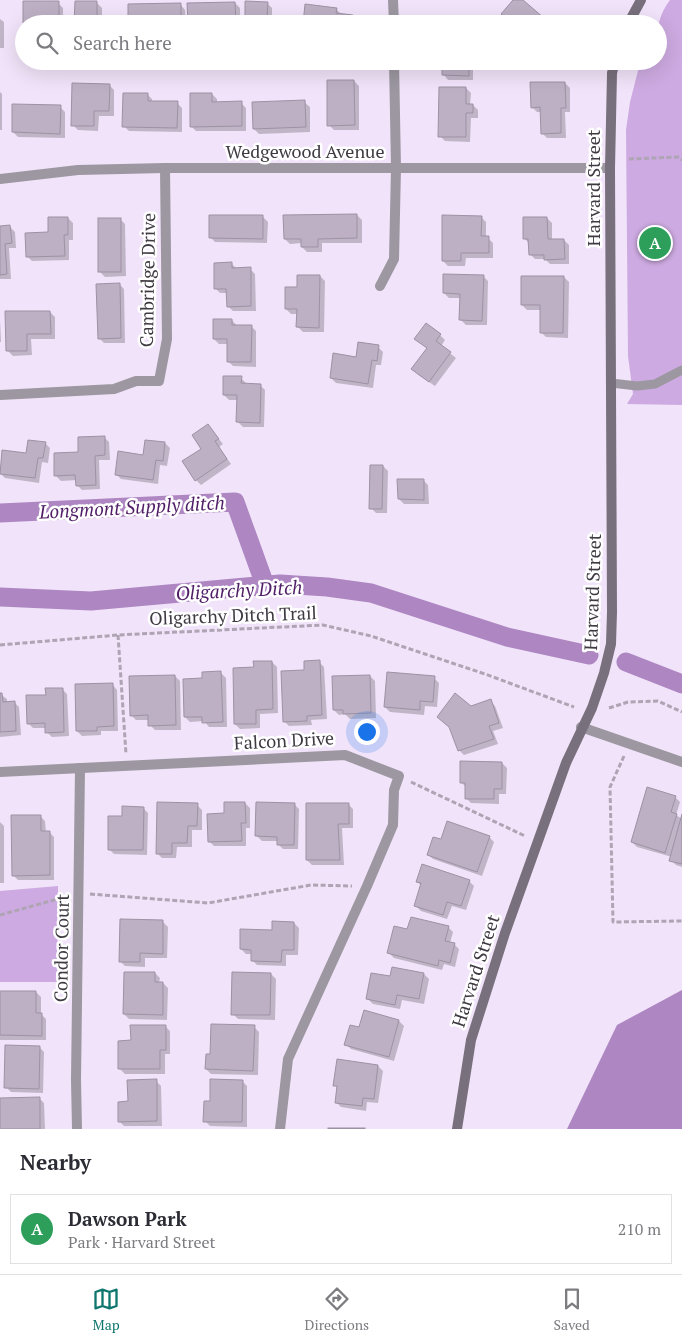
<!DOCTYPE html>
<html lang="en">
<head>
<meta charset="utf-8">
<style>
	body { margin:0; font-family:"PT Serif",serif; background:#f2f2f3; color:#2b2b33 }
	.you { position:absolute; left:366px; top:731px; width:18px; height:18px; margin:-12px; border:4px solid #fff; border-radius:50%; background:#1a73e8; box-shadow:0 0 0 8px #1a73e833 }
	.badge { display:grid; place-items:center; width:32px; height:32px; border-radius:50%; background:#0f766e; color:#fff; font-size:16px; font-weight:700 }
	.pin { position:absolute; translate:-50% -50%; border:2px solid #fff; box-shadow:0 1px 5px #0006 }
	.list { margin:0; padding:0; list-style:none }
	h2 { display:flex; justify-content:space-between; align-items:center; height:65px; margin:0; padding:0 20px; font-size:21px }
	h2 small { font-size:16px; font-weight:400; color:#7c7c81 }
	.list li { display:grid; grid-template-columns:32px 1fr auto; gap:15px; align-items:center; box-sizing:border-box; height:70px; margin:0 10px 10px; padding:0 10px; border:1px solid #e1e1e2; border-radius:0px }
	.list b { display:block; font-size:19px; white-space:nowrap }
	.list p { margin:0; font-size:16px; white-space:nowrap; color:#7c7c81 }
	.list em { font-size:16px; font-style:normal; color:#7c7c81 }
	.icon { flex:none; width:28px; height:28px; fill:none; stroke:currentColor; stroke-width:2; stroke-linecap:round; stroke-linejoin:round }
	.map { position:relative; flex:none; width:682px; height:1129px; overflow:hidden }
	.search { position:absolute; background:#fff; box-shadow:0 5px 20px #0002; left:15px; right:15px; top:15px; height:55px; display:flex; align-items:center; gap:12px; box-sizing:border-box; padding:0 18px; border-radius:28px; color:#7c7c81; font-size:19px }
	.sheet { height:145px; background:#fff }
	nav { display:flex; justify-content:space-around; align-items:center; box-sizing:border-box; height:70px; border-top:1px solid #e1e1e2; background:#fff; font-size:14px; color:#7c7c81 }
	nav a { display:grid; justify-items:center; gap:2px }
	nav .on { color:#0f766e }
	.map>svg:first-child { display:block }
	.green { fill:#cdaae1 }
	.water { fill:#ad86c2 }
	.shadow { fill:#0003 }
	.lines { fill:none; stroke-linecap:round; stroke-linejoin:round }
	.canal { stroke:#ad86c2; stroke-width:19 }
	.building { fill:#bdb0c5; stroke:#9d91a4 }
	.path { stroke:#aea4b4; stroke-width:3; stroke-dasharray:5 2.5; stroke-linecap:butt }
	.lane { stroke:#9c97a0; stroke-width:9 }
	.street { stroke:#9c97a0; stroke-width:10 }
	.secondary { stroke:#78707c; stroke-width:10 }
	.labels { text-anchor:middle; stroke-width:5; stroke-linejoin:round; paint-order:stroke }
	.street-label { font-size:18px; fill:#3f3a42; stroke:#fff }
	.water-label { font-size:19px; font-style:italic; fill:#4f1e66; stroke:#fff }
</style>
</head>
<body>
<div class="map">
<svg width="682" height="1129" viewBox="0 0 682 1129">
	<rect width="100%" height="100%" fill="#f1e3f9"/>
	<g class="green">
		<path d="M670 0H682V405L627 404 633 394 628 356 626 130 630 102 640 63 641 61H658C658 35 654 22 670 0Z"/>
		<polygon points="58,886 57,982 0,982 0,891"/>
	</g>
	<polygon class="water" points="682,990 682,1129 567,1129 617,1025"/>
	<g class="shadow">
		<polygon points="58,3 63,8 63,24 24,23"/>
		<polygon points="97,3 102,8 102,17 113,17 118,24 76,24"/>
		<polygon points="235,3 240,8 240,24 190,24"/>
		<polygon points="267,3 272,8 272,19 284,19 289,24 246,24"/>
		<polygon points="180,4 185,10 186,24 129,24"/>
		<polygon points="336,9 341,14 353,16 358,21 357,24 304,24"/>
		<polygon points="0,19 4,22 4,48 0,48"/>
		<polygon points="444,61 473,61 473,80 448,80 443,74"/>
		<polygon points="354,81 359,86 359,130 334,130 329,125"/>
		<polygon points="565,83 570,88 570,112 565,112 566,138 547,138 542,133 542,112 537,112 532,107"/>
		<polygon points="109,85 114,90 114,116 99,116 98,131 78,130 73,125"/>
		<polygon points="466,88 471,93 470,105 473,105 478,110 478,118 471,118 470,142 445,141 440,136"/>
		<polygon points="0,92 2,94 2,130 0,130"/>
		<polygon points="147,94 152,99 152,102 177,103 182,108 182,132 129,131 124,126"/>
		<polygon points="212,94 217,99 217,103 241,103 246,108 246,131 196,131 191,126"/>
		<polygon points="304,102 310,107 310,132 259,134 254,129"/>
		<polygon points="60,107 65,112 65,138 18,137 13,132"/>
		<polygon points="357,215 362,220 362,243 322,243 322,252 307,252 302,247 302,243 290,244 285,239"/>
		<polygon points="263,217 268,222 267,243 215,242 210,237"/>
		<polygon points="481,217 486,222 486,238 488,238 493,243 493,258 466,258 465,266 448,266 443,261"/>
		<polygon points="68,218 73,223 73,240 69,240 69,260 32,261 27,256 50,233"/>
		<polygon points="547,218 552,223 552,240 564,240 569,245 569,264 550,264 545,259 535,259 530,254 530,244 525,239"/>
		<polygon points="120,219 125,224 126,276 105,277 100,272"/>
		<polygon points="0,227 10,227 15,232 16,248 9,248 11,279 0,279"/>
		<polygon points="231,263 237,269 250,269 255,274 256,311 233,311 228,306 228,293 220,293 215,288"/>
		<polygon points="320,276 325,281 324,332 303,332 298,327 298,314 291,314 286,309 298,288"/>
		<polygon points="483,276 488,281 487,325 466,325 461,320 461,298 449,298 444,293"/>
		<polygon points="564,277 569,282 568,338 546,337 541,332 542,310 527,310 522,305"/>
		<polygon points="119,284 124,289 125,343 104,343 99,338"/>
		<polygon points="50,312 55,317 55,339 31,339 32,355 13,356 8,351"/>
		<polygon points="0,319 1,342 0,342"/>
		<polygon points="232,320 237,326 251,326 256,331 256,367 233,366 228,361 228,344 219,344 214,339"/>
		<polygon points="440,335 445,340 441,346 456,358 435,386 417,374 428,349 421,343"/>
		<polygon points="378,347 383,352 381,365 376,365 373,388 336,383 331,378 357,358"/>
		<polygon points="241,378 246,383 246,385 260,385 265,390 264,427 243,427 238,422 238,400 229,400 224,395"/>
		<polygon points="208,426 223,444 219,447 231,464 201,485 196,480"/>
		<polygon points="104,437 109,442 110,460 99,460 100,489 82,490 77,485 77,480 61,481 56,476 80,453"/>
		<polygon points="45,443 50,448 48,463 42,462 39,483 5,478 0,473 3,451 27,454"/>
		<polygon points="165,443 170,448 167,466 160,465 158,484 121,479 116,474"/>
		<polygon points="383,466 388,471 387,513 376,513 371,508"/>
		<polygon points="423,480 428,485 429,504 404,504 399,499"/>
		<polygon points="272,662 277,667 278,713 260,714 260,728 240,729 235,724 255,669"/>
		<polygon points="319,662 324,667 327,719 311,720 312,725 289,726 284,721 306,671"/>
		<polygon points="221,673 226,678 227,727 209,727 204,721 190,722 185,717 203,680"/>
		<polygon points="175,676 180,681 181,730 155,730 150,725 150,720 136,720 131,715"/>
		<polygon points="370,676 375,681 376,718 350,719 345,714 339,715 334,710"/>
		<polygon points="434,678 439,683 437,707 425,706 424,715 390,712 385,707"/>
		<polygon points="112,684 117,690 118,731 101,731 101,735 82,736 77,731"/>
		<polygon points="62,689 67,694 69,736 52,737 47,732 46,728 33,728 28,723 47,696"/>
		<polygon points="0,694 7,699 7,703 14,702 19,707 21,735 0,737 0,742"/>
		<polygon points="490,701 495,706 503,728 493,731 498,744 464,755 459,750 471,707"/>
		<polygon points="502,763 507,768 506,794 499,794 499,804 471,803 466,798 466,787 461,782"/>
		<polygon points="675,797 680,802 676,815 682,819 682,867 676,865 671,860 672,857 637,847 632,842"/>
		<polygon points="245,803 250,808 250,828 246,828 246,846 214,846 209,841 225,814"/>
		<polygon points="294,804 299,809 298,849 283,849 278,844 278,841 262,841 257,836"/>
		<polygon points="348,804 353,809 353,828 342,828 344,865 312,865 307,860"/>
		<polygon points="197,805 202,810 202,830 192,830 192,847 177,847 176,858 162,858 157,853"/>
		<polygon points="143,808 148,813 147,855 114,854 109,849 124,818"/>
		<polygon points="40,816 45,821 46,833 49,832 54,837 54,880 18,880 13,875"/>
		<polygon points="0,822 4,826 4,883 0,883"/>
		<polygon points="489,837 494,842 482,876 433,859 428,854 441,841"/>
		<polygon points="469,881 474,886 466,910 452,906 447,919 421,911 416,906 422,886 417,882"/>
		<polygon points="163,922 168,927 167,958 145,958 145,967 125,966 120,961"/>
		<polygon points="294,923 299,928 298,955 286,955 286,966 257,965 252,960 252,954 246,954 241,949 273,931"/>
		<polygon points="448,927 453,932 450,943 454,944 459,949 455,967 444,964 442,970 394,958 389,953 408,931"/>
		<polygon points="155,973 160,978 159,983 163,983 168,988 167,1020 129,1019 124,1014"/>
		<polygon points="271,974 276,979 275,1020 238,1019 233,1014"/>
		<polygon points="424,974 429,979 424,1004 402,1000 400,1009 373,1004 368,999"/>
		<polygon points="0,992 36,992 41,997 41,1014 46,1019 46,1040 0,1040"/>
		<polygon points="365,1011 399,1021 404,1026 394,1061 351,1049 346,1044 360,1028"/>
		<polygon points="165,1026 170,1031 170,1054 165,1054 165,1074 125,1074 120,1069 132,1042"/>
		<polygon points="254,1027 259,1032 258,1075 211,1074 206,1069 211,1055"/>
		<polygon points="39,1047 44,1052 43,1093 11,1092 6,1087"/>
		<polygon points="378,1066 383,1071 378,1103 367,1102 366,1111 341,1107 336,1102 338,1089 335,1085"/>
		<polygon points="156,1081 161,1086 162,1126 124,1126 119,1121 129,1103"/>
		<polygon points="242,1081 247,1086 247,1127 210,1126 205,1121 211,1103"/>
		<polygon points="39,1098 44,1103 45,1129 0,1129 0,1099"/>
	</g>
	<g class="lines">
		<g class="canal">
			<polyline points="0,513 235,502 265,585"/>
			<polyline points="0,597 91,601 280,584 327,587 371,593 507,637 589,655"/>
			<polyline points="626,662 682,684"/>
		</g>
	</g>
	<g class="building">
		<polygon points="513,0 523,0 551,24 513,24 501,14"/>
		<polygon points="23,1 59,1 59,24 23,23"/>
		<polygon points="75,1 97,1 97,16 113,16 113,24 74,24"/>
		<polygon points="245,1 268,2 267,17 284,17 284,24 245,24"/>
		<polygon points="235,2 236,24 188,24 187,3"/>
		<polygon points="181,3 181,24 128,24 128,4"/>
		<polygon points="305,4 337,8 336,13 353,15 352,24 303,24"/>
		<polygon points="442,61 469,61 469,76 442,75"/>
		<polygon points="327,80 354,80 355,125 327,126"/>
		<polygon points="530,82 565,82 566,108 561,108 561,133 541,134 540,107 531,108"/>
		<polygon points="72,83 110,84 109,111 94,111 94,126 71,126"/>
		<polygon points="439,87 466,87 466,104 473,104 473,113 466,113 466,137 438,137"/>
		<polygon points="123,93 148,93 148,101 178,101 177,128 122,127"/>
		<polygon points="190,93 212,93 212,102 242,101 242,126 190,127"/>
		<polygon points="305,100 306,127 253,129 252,102"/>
		<polygon points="12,104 61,105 60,134 12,132"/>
		<polygon points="357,214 357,238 318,239 318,247 301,247 301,239 284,239 283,215"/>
		<polygon points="209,215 263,215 263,239 209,238"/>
		<polygon points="442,215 482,216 481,236 489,236 489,253 461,253 461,261 442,261"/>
		<polygon points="48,217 68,217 68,235 64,235 65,256 26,257 25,233 48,232"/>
		<polygon points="523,217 547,217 548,239 564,239 565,259 544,260 544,255 529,255 528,239 523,239"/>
		<rect x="98" y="218" width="23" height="54"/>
		<polygon points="10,225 12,243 5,244 7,274 0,275 0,226"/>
		<polygon points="232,262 232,268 251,267 251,306 227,307 226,289 214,289 214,263"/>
		<polygon points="443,274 484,275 482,321 459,320 460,294 443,293"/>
		<polygon points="297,275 320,275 319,328 296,327 297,309 285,309 285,287 297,287"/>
		<polygon points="521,276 564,276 563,333 540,333 540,305 521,305"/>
		<polygon points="120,283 121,338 98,339 96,284"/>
		<polygon points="5,311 50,311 51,334 27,334 27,351 6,351"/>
		<polygon points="213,319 232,319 232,325 252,325 251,362 227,362 227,339 213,339"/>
		<polygon points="426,323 441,334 436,341 451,352 429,382 411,369 427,348 414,339"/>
		<polygon points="358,342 379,345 377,361 372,360 368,384 330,378 333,353 356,357"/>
		<polygon points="223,376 242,376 241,383 261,384 260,423 236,422 237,395 223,395"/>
		<polygon points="208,424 219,439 215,441 227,459 195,481 182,461 201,449 192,435"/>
		<polygon points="105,436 105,455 95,456 96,485 76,486 75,475 54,476 54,453 78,452 78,437"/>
		<polygon points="28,440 46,442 43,458 38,458 35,478 0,474 2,450 26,453"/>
		<polygon points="145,440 165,442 163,461 156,460 153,480 115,475 118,451 143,455"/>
		<polygon points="370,465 383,465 382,509 369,509"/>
		<polygon points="397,479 424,479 424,500 398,499"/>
		<polygon points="320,660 322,715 307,716 307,721 283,722 281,671 304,670 304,661"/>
		<polygon points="253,661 272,661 273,709 256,710 256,724 234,724 233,668 254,667"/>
		<polygon points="221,671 223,722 202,723 202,717 184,717 183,679 202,678 202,672"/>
		<polygon points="387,672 435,676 433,702 420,701 420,710 384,707"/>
		<polygon points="175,675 176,725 148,726 148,715 130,716 129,676"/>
		<polygon points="370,675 371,713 343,714 343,710 333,710 332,676"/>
		<polygon points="113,683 114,726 97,727 97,731 76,731 75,684"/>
		<polygon points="45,688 63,688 64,732 45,733 45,723 27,724 26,695 46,695"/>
		<polygon points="0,693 2,693 3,702 15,701 16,731 0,732"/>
		<polygon points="455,693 471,706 491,699 499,723 489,726 494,739 458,751 449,727 437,717"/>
		<polygon points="460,761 502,762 502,789 494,789 494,799 465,799 465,783 460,783"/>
		<polygon points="647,787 676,796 671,812 677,814 665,853 631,842"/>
		<polygon points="157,802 198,803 197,826 188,826 187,843 172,843 172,854 156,854"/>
		<polygon points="224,802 245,802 246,823 241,823 242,841 208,842 207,814 224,813"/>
		<polygon points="256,802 295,803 294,845 277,845 277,837 255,836"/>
		<polygon points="306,803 349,803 349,824 338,824 340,860 306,860"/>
		<polygon points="122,806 144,807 143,850 108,850 108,816 122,816"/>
		<polygon points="682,814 682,864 669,861"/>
		<polygon points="11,815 41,815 41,831 50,831 50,875 12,876"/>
		<polygon points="447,821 490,836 477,872 427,855 433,837 441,839"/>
		<polygon points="422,864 470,880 461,906 447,902 443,915 414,906 421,883 416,882"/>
		<polygon points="411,917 449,926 445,941 455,943 450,963 439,960 438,966 387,953 394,926 407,929"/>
		<polygon points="120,919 163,920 163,954 140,953 140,962 119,962"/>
		<polygon points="272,921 294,922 294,950 282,950 281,962 251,961 251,950 240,949 240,929 272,930"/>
		<polygon points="392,967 424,973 419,999 397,995 395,1005 366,999 371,973 390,976"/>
		<polygon points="124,972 155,972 155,982 163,982 163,1015 123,1014"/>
		<polygon points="232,972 271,973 270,1015 231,1015"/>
		<polygon points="0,991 36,991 36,1013 42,1013 42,1036 0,1035"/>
		<polygon points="364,1010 399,1020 389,1057 344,1045 350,1025 359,1027"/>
		<polygon points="211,1024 255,1025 253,1071 205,1069 206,1054 210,1054"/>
		<polygon points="130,1025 166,1025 166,1050 160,1050 160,1069 118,1069 118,1041 131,1040"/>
		<polygon points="5,1045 40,1046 39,1089 4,1088"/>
		<polygon points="337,1059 378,1065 374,1099 363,1098 362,1106 335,1103 337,1086 333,1086"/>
		<polygon points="157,1079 157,1121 118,1122 118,1102 128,1101 127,1080"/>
		<polygon points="210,1079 243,1080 242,1122 203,1122 204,1101 210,1101"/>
		<polygon points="40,1097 40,1129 0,1129 0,1098"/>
		<rect x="328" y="1128" width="37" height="1"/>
	</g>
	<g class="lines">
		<g class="path">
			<polyline points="629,159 678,157 682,160"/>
			<polyline points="118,635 126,754"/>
			<polyline points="0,645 118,635 323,625 371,636 485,674 574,707"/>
			<polyline points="609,708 628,702 658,701 682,712"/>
			<polyline points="624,756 610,787 613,922 682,921"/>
			<polyline points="411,782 525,836"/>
			<polyline points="90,894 208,903 311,885 352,886"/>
			<polyline points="0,915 65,897"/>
		</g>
		<polyline class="lane" points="611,383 637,386 655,384 682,370"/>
		<g class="street">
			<polyline points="393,0 394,24"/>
			<polyline points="0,179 78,170 165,168 610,168"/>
			<polyline points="380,286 394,259 396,168 394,61"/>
			<polyline points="0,395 114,389 136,381 159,381 167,339 165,168"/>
			<polyline points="581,727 682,762"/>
			<polyline points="0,772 345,755 399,776 394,790 393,825 367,886 288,1059 280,1129"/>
			<polyline points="77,1129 76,1080 80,768"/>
		</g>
		<g class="secondary">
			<polyline points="628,24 641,0"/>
			<polyline points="457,1129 471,1040 505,933 566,763 592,708 604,673 611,644 612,612 610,168 612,73 615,61"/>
		</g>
	</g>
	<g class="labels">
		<g class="street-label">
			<text x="305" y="158">Wedgewood Avenue</text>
			<text transform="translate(594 188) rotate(-90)" y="6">Harvard Street</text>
			<text transform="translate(148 280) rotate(-89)" y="6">Cambridge Drive</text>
			<text transform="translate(593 592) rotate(-88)" y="6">Harvard Street</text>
			<text transform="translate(233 616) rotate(-2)" y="6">Oligarchy Ditch Trail</text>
			<text transform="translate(284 741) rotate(-3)" y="6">Falcon Drive</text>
			<text transform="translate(62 948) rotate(-89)" y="6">Condor Court</text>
			<text transform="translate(476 971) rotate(-72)" y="6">Harvard Street</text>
		</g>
		<g class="water-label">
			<text transform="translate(132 507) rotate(-3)" y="7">Longmont Supply ditch</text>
			<text transform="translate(239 590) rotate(-3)" y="7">Oligarchy Ditch</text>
		</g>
	</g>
</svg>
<div class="you"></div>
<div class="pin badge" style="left:655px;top:243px;background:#2e9e5b">A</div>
<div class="search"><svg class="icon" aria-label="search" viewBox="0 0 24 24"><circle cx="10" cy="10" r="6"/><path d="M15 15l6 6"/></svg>Search here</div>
</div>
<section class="sheet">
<h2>Nearby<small></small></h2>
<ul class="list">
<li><span class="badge" style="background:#2e9e5b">A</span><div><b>Dawson Park</b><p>Park · Harvard Street</p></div><em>210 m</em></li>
</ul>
</section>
<nav>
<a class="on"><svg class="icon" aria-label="map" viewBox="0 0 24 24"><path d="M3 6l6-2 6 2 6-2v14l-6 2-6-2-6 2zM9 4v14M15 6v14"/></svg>Map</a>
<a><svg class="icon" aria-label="directions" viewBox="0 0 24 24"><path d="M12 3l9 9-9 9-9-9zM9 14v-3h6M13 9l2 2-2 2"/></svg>Directions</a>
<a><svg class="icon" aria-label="saved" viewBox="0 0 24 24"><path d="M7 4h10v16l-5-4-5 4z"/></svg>Saved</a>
</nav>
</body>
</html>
